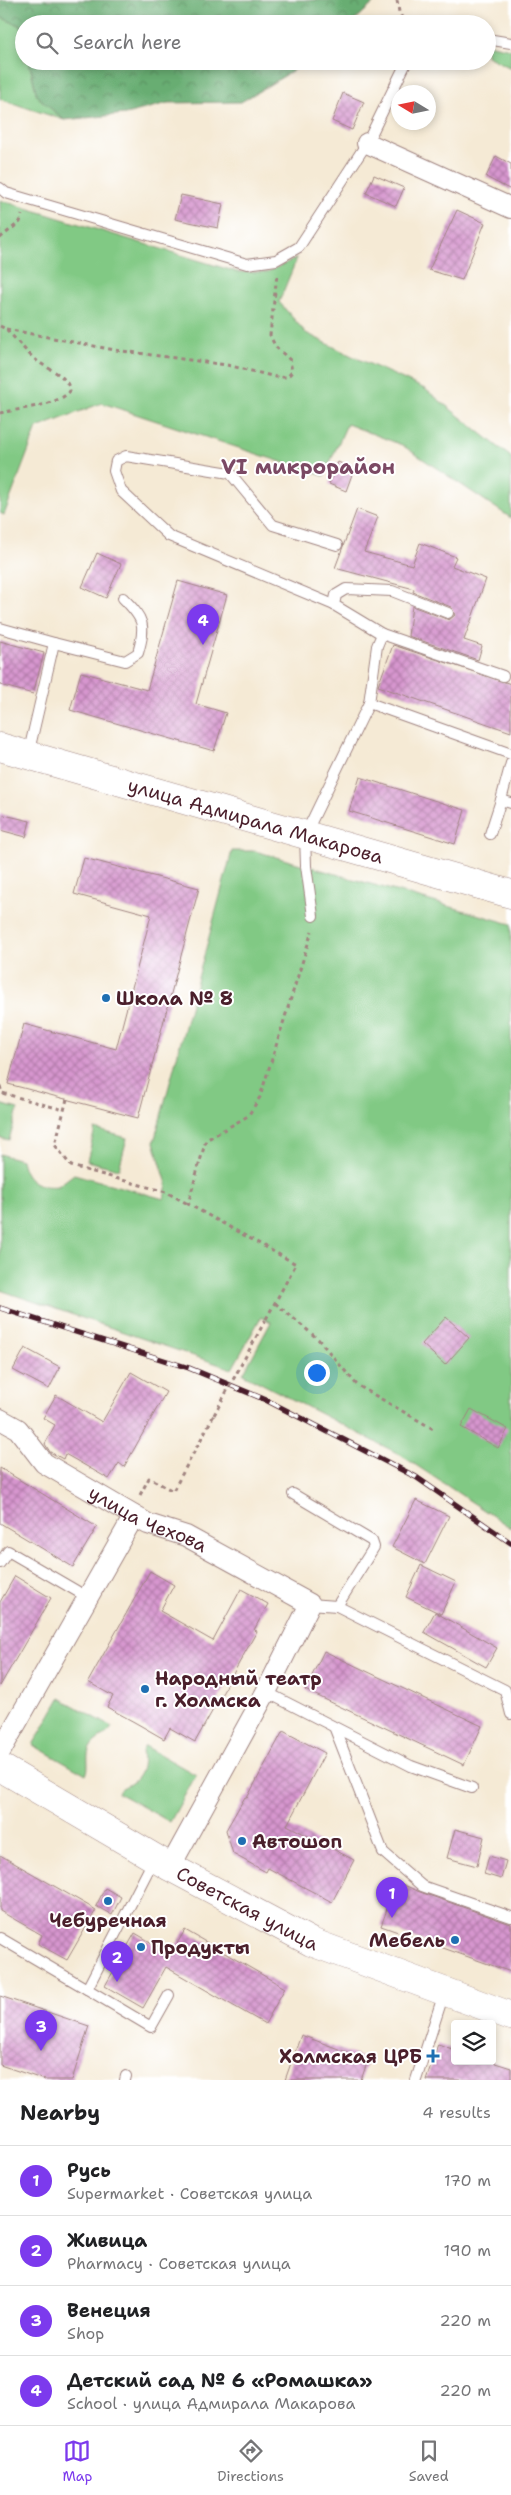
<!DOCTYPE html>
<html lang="en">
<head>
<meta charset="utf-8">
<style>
	body { margin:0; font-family:"Shantell Sans",sans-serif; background:#f6f6f6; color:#202124 }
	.controls { position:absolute; right:15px; bottom:15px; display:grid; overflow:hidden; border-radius:5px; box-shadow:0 2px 8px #0003 }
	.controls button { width:45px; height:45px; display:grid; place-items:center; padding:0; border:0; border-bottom:1px solid #e0e0e0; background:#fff; color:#202124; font:25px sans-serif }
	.compass { position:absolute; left:391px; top:85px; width:45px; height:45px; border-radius:50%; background:#fff; box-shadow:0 2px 8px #0003; rotate:280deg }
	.you { position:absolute; left:316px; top:1372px; width:18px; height:18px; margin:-12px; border:4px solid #fff; border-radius:50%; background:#1a73e8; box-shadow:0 0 0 8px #1a73e833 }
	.badge { display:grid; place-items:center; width:32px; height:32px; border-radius:50%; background:#7c3aed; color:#fff; font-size:16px; font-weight:700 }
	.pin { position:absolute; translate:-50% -41px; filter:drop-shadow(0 1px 2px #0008) }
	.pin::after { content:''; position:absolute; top:26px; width:18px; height:15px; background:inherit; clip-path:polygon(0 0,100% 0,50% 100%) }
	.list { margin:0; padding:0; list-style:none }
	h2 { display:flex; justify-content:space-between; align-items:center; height:65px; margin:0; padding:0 20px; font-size:21px }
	h2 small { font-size:16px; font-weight:400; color:#757577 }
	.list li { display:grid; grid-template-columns:32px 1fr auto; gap:15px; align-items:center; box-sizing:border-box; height:70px; padding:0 20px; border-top:1px solid #e0e0e0 }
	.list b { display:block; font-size:19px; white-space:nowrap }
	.list p { margin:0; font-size:16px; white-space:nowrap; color:#757577 }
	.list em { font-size:16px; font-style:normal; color:#757577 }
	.icon { flex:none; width:28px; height:28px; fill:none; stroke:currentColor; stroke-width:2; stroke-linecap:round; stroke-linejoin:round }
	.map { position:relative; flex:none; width:511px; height:2080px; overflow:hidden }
	.search { position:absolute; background:#fff; box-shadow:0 2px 8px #0003; left:15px; right:15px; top:15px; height:55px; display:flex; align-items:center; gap:12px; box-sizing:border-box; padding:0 18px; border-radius:28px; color:#757577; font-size:19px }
	.sheet { height:345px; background:#fff }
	nav { display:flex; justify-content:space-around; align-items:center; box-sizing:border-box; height:70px; border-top:1px solid #e0e0e0; background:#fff; font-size:14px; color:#757577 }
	nav a { display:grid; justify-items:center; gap:2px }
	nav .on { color:#7c3aed }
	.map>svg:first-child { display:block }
	.grass { fill:#81c984; stroke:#667458 }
	.forest { fill:url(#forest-crowns); stroke:#59664e }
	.building { fill:url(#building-cross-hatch) }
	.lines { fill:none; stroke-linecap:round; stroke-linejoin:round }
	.lane-casing { stroke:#a08480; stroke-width:12 }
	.street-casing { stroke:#a08480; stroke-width:22 }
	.secondary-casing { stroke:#a08480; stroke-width:29 }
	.primary-casing { stroke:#a08480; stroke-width:29 }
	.path { stroke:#a08480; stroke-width:3; stroke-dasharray:4 4; stroke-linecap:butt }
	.lane { stroke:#fff; stroke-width:10 }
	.street { stroke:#fff; stroke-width:20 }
	.secondary { stroke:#fff; stroke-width:28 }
	.primary { stroke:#fff; stroke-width:28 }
	.rail-casing { stroke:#4a1f2b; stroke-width:5.5 }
	.rail { stroke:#fff; stroke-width:4; stroke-dasharray:11; stroke-linecap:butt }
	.path-bridge { stroke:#a08480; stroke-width:3; stroke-dasharray:4 4; stroke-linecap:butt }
	.poi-dot { fill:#1f6fb2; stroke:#fff; stroke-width:2 }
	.labels { text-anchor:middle; stroke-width:4; stroke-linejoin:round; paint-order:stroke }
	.street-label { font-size:19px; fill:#4a1f2b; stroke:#fff }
	.poi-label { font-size:19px; font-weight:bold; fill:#4a1f2b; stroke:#fff; text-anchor:start }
	.quarter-label { font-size:21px; font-weight:bold; fill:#7b4964; stroke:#fff }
</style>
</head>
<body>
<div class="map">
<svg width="511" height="2080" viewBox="0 0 511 2080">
	<defs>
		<pattern id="forest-crowns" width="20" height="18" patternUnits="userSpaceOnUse" patternTransform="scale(1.25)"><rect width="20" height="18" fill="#68ad72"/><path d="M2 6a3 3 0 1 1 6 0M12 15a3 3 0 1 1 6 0" fill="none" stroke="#588c5e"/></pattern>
		<pattern id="building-cross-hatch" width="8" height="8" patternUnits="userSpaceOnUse" patternTransform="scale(1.25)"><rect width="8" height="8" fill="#d796cf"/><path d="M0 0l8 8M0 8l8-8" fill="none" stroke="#b07aa8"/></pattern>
	</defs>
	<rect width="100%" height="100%" fill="#fff"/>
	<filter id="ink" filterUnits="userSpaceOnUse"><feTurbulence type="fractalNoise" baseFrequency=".02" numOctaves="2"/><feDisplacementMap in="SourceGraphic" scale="10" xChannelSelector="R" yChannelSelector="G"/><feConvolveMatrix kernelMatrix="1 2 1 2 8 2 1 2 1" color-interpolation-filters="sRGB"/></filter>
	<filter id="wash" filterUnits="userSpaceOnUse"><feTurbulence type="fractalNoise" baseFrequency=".0096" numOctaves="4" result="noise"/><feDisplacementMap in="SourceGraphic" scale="20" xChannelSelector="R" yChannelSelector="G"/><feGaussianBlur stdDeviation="1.12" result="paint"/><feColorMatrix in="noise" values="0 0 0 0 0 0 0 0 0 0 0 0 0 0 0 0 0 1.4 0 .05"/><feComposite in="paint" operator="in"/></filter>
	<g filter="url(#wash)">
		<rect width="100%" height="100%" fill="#f5ead5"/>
		<g class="grass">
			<polygon points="0,17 21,26 24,39 24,61 29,61 37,96 64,120 0,99"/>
			<polygon points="487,44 511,49 511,68 487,56"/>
			<polygon points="0,200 237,272 267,272 297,258 279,302 306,333 352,356 425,389 511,457 511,518 402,445 347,424 324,476 102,403 37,428 4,515 0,513"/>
			<path d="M232 851H255L511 924V1528L399 1454 243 1374 271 1322 261 1317 232 1369 0 1290V1154L21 1160C25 1180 37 1188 58 1186L74 1174 164 1199 167 1184 154 1142Z"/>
			<polygon points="0,1104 18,1109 9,1140 0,1138"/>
			<polygon points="95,1129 127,1138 119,1169 87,1161"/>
			<path d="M60 1698 112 1727C107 1737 94 1738 89 1750 86 1759 90 1767 86 1775L33 1745Z"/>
			<path d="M145 1746 196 1775 170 1822 118 1793C121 1787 125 1787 130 1784 142 1776 144 1764 142 1751Z"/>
		</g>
		<g class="forest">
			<polygon points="0,0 377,0 351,24 24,24 24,39 21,26 0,17"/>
			<polygon points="29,61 309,61 241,102 168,103 126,114 64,120 37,96"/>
		</g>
		<g id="blocks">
			<g class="building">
				<polygon points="343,93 364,102 352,130 332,121"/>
				<polygon points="496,156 511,164 511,190 486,177"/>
				<polygon points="374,175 404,188 396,206 366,193"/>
				<polygon points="181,195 223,204 218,228 175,219"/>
				<polygon points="457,210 485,223 462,280 429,270"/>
				<polygon points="338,462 354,469 346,491 329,484"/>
				<polygon points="357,509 378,517 364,552 412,565 420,543 456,557 452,566 486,579 464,640 482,646 478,660 408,636 412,606 449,620 455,615 451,607 413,592 414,589 335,568"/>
				<polygon points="97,553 121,564 106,598 82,587"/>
				<polygon points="178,581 227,595 196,704 226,713 214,751 70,710 81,672 147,690"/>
				<polygon points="0,641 44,653 33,694 0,685"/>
				<polygon points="393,645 511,684 511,732 378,686"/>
				<polygon points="360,777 465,810 455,844 349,811"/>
				<polygon points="0,814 30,821 26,837 0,830"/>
				<polygon points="84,858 199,888 138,1118 8,1084 24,1024 116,1049 151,915 74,894"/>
				<polygon points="446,1317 469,1338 445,1365 422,1344"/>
				<polygon points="25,1348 60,1367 49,1389 13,1370"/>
				<polygon points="131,1372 166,1392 124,1467 119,1463 109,1479 65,1454 63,1459 50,1452 45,1444 55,1425 43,1418 56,1395 102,1422"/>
				<polygon points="471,1409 508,1429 498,1448 461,1427"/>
				<polygon points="0,1468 97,1527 73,1567 0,1523"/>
				<polygon points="416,1500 449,1516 425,1564 392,1547"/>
				<polygon points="421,1565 456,1582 441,1614 406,1597"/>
				<polygon points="150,1571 174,1585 160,1611 213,1641 241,1589 268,1604 254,1630 257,1631 195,1742 170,1728 164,1739 136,1723 107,1707 113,1696 88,1682"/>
				<polygon points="15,1576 51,1598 0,1686 0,1602"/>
				<polygon points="435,1612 497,1648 486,1667 424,1632"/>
				<polygon points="324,1651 482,1726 464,1765 305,1690"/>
				<polygon points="283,1731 325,1753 287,1825 354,1860 332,1902 268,1868 266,1872 233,1854 226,1830 245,1797 247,1798"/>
				<polygon points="455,1829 484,1837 477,1866 447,1858"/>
				<polygon points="0,1855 96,1910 67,1960 38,1944 42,1935 0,1911"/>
				<polygon points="489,1856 506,1861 501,1879 484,1874"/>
				<polygon points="397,1882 420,1892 511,1924 511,1972 381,1926"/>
				<polygon points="105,1888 121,1897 112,1915 96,1906"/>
				<polygon points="185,1930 285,1988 265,2024 166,1967 143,2008 105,1986 135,1933 171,1954"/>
				<polygon points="0,1996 89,2026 72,2080 45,2080 0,2065"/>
				<polygon points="301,2035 368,2060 361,2080 285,2080"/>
				<polygon points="438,2044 455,2050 455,2061 489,2061 511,2068 511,2080 426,2080"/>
			</g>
		</g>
	</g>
	<g filter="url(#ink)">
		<use href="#blocks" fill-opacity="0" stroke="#a08480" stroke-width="1"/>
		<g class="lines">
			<g class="lane-casing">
				<g id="lane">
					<polyline points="487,39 511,43"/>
					<polyline points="0,188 6,193 247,264 276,260 299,247 367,143 407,61"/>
					<polyline points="334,605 169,536 121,491 114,471 116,461 126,456 230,473 273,525 337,545"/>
					<polyline points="0,628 54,643 28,755"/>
					<polyline points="382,634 334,605 336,595 346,589 392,591 448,613"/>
					<path d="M54 643 125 661 138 653C146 625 144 619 123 598"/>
					<polyline points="369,703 511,754"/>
					<polyline points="511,763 501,800 511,803"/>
					<polyline points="490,834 501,800"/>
					<polyline points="313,916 306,866 305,835 369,703 377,646 382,634 503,676"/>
					<polyline points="293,1494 372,1541 374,1547 337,1606"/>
					<polyline points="0,1563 8,1551 87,1597"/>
					<polyline points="310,1604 337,1606 505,1690 511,1714"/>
					<polyline points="266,1692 411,1766 472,1788"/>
					<polyline points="335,1729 383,1852 422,1886 511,1917"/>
					<polyline points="0,1938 87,1989 154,1859"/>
					<polyline points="87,1989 151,2027 169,1995"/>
					<polyline points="125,2080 126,2076"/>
					<polyline points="416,2080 444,1993"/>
				</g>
			</g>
			<g class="street-casing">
				<g id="street">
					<polyline points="367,143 511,208"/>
					<path id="s1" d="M0 1419 18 1429 44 1463 148 1524 186 1536 310 1604 266 1692 170 1867"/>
					<polyline points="0,1752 134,1516"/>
				</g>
			</g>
			<g class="secondary-casing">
				<g id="secondary">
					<path id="s2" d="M0 747 511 894"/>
				</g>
			</g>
			<g class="primary-casing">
				<g id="primary">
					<path id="s3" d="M0 1767 170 1867 311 1942 511 2016"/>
				</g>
			</g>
			<g class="path">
				<polyline points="397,0 399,12 405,24"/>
				<polyline points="0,238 20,222 22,215"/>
				<path d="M0 326 6 329C16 339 25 351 36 360 48 370 67 374 70 391 60 405 18 409 0 413"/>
				<polyline points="6,329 115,350 227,365 276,377 287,377 292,372 290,360 275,346 270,335 277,275"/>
				<polyline points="0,1086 2,1093 64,1110"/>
				<polyline points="67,1099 55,1145 71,1166 166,1192 188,1204"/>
				<polyline points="275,1303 318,1339 357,1385 435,1430"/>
				<polyline points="266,1319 296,1264 188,1204 206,1140 248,1116 260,1097 312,931"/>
				<polyline points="140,1495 149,1478 173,1491 214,1415"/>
			</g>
			<use href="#lane" class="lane"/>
			<use href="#street" class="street"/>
			<use href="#secondary" class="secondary"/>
			<use href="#primary" class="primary"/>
			<g class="rail-casing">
				<polyline id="rail" points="0,1308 189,1368 266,1400 416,1477 511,1543"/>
			</g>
			<use href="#rail" class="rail"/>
			<polyline class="path-bridge" points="214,1415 266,1319"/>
		</g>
	</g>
	<g class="poi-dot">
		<circle cx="106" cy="998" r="5"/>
		<circle cx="145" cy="1689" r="5"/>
		<circle cx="242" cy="1841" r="5"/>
		<circle cx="108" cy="1901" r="5"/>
		<circle cx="455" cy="1940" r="5"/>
		<circle cx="141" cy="1947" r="5"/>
		<path d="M430.5 2048.5h5v5h5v5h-5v5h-5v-5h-5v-5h5z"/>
	</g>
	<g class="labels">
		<g class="street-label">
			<text dy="7" stroke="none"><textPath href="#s2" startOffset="266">улица Адмирала Макарова</textPath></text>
			<text dy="7" stroke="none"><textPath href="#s1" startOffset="182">улица Чехова</textPath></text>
			<text dy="7" stroke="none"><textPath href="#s3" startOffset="285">Советская улица</textPath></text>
		</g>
		<g class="poi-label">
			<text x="116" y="1005">Школа № 8</text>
			<text x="155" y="1685">Народный театр<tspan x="155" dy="22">г. Холмска</tspan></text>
			<text x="252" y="1848">Автошоп</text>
			<text x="108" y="1927" text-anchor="middle">Чебуречная</text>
			<text x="445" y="1947" text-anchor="end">Мебель</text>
			<text x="151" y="1954">Продукты</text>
			<text x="422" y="2063" text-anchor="end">Холмская ЦРБ</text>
		</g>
		<g class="quarter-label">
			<text x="308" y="474">VI микрорайон</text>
		</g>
	</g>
</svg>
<div class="controls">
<button><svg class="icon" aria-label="layers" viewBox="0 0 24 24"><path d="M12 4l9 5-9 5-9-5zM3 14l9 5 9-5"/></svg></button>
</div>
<svg class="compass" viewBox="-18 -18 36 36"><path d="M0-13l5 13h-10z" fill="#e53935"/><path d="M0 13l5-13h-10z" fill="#757577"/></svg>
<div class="you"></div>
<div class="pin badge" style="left:392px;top:1918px">1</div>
<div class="pin badge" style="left:117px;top:1982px">2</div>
<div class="pin badge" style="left:41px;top:2051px">3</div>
<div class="pin badge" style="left:203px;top:645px">4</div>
<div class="search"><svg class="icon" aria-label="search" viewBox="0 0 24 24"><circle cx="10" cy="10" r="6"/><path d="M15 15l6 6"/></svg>Search here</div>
</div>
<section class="sheet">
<h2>Nearby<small>4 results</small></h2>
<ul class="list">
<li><span class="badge">1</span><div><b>Русь</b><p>Supermarket · Советская улица</p></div><em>170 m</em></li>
<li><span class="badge">2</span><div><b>Живица</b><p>Pharmacy · Советская улица</p></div><em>190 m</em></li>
<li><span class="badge">3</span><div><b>Венеция</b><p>Shop</p></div><em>220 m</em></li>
<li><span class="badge">4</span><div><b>Детский сад № 6 «Ромашка»</b><p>School · улица Адмирала Макарова</p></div><em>220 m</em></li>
</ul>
</section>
<nav>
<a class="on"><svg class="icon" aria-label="map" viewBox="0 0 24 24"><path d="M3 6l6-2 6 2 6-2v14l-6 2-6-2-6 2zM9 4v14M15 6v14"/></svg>Map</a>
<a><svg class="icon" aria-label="directions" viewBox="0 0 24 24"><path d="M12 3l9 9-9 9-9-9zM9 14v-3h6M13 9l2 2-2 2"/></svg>Directions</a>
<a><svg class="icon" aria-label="saved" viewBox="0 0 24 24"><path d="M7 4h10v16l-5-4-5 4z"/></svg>Saved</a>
</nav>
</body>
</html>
